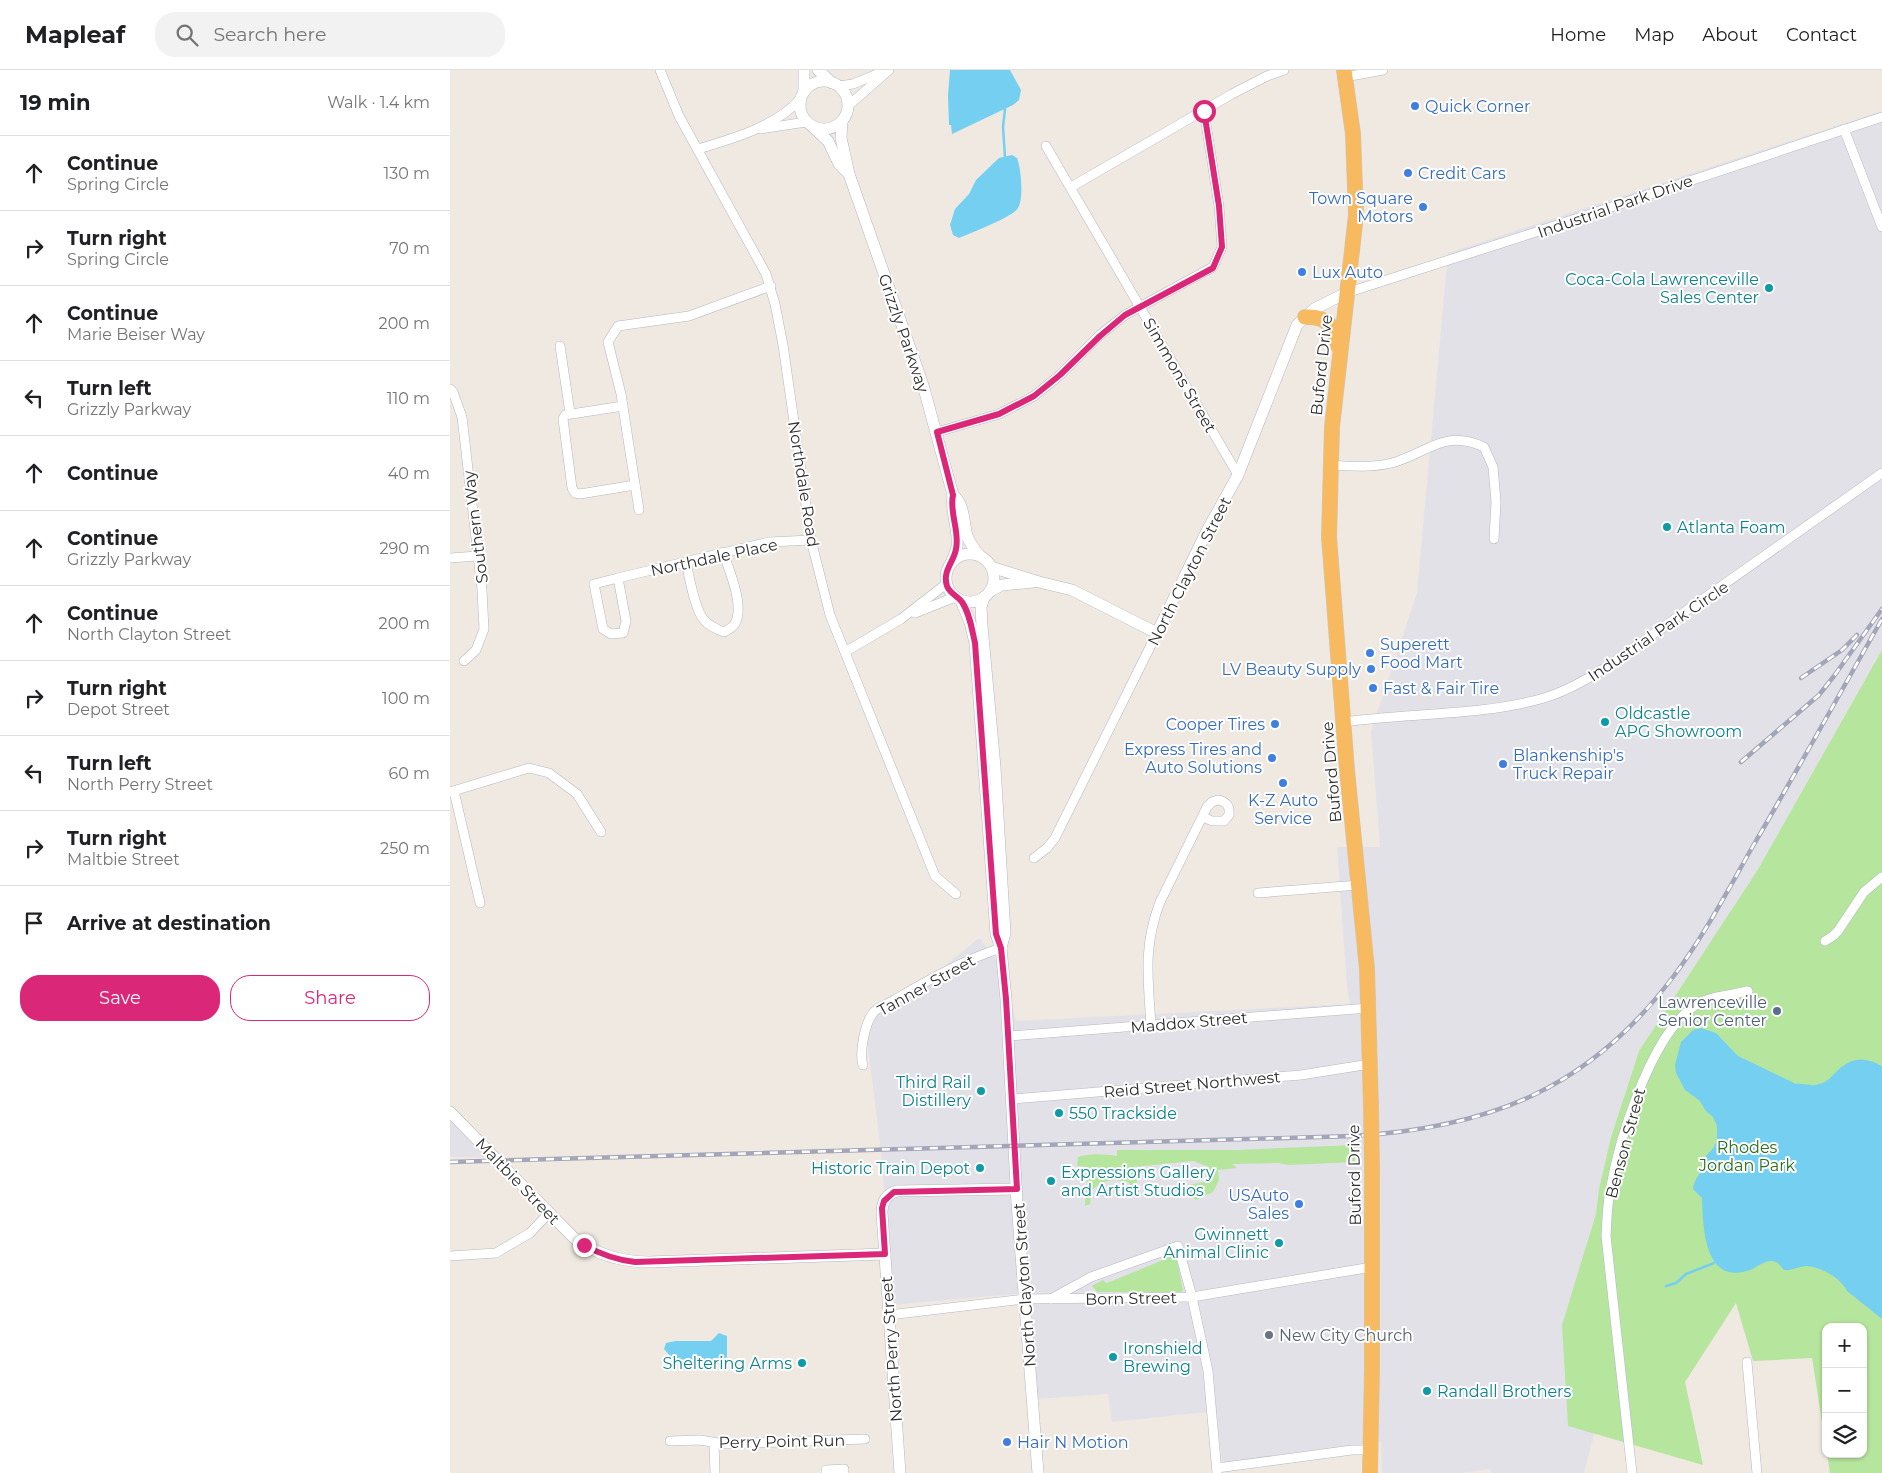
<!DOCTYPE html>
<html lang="en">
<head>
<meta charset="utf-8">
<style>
	body { margin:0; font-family:Montserrat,sans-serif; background:#f2f2f2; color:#202124 }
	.controls { position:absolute; right:15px; bottom:15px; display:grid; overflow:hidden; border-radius:10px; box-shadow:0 1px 4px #0004 }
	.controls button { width:45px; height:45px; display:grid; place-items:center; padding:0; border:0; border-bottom:1px solid #e0e0e0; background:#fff; color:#202124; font:25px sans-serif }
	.stop { position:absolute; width:15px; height:15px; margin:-11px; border:4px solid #db2777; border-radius:50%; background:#fff }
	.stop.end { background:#db2777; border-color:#fff; box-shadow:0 1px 5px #0008 }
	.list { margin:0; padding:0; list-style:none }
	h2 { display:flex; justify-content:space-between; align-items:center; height:65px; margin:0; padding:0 20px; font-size:21px }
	h2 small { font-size:16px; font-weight:400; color:#757577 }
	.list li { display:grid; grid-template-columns:32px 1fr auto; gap:15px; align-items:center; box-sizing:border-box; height:75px; padding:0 20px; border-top:1px solid #e0e0e0 }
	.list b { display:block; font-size:19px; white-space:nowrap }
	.list p { margin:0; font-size:16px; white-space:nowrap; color:#757577 }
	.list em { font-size:16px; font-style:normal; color:#757577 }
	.actions { display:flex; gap:10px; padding:15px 20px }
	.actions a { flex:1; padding:11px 0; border:1px solid #db2777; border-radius:20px; text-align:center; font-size:18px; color:#db2777 }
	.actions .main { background:#db2777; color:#fff }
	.icon { flex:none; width:28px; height:28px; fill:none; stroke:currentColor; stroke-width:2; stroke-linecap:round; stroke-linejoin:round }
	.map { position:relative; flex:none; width:1432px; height:1403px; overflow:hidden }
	header { display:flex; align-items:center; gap:30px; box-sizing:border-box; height:70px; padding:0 25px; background:#fff; border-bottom:1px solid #e0e0e0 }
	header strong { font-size:24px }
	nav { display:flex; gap:28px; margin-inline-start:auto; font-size:18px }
	.search { width:350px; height:45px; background:#f2f2f2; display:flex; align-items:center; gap:12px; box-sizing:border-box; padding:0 18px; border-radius:20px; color:#757577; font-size:19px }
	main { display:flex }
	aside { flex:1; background:#fff }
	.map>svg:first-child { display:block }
	.industrial { fill:#e3e1e8 }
	.green { fill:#b6e59e }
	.water { fill:#75cff0 }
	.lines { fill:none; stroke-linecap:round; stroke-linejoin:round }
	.stream { stroke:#75cff0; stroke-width:2.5 }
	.minor-casing { stroke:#b4b7c1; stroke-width:10 }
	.tertiary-casing { stroke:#b4b7c1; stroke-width:12 }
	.trunk-casing { stroke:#c9c9c9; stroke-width:16 }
	.minor { stroke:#fff; stroke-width:9 }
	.tertiary { stroke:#fff; stroke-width:11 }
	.trunk { stroke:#f8ba60; stroke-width:15 }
	.rail-casing { stroke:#a3a6b8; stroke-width:4.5 }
	.rail { stroke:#fff; stroke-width:2.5; stroke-dasharray:8; stroke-linecap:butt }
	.trunk-bridge-casing { stroke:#c9c9c9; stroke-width:16; stroke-linecap:butt }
	.trunk-bridge { stroke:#f8ba60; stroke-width:15 }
	.route { stroke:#db2777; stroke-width:6 }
	.shop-dot { fill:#3f7fe0; stroke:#fff; stroke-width:2 }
	.culture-dot { fill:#0f9aa8; stroke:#fff; stroke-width:2 }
	.service-dot { fill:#5c6f8a; stroke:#fff; stroke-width:2 }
	.worship-dot { fill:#6b7280; stroke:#fff; stroke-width:2 }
	.labels { text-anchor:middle; stroke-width:4; stroke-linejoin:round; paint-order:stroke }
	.shop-label { font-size:16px; fill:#366cbe; stroke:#fff; text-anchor:start }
	.street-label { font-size:16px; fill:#2e2e2e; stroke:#fff }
	.culture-label { font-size:16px; fill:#0d838f; stroke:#fff; text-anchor:start }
	.service-label { font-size:16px; fill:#4e5e75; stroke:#fff; text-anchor:end }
	.park-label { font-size:16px; fill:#2c6e1b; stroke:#fff }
	.worship-label { font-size:16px; fill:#5b616d; stroke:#fff; text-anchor:start }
</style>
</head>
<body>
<header>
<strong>Mapleaf</strong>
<div class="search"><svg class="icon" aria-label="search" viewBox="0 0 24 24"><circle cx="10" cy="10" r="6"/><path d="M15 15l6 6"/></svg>Search here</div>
<nav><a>Home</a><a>Map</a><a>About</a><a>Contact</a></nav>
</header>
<main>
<aside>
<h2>19 min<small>Walk · 1.4 km</small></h2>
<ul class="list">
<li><svg class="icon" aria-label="ahead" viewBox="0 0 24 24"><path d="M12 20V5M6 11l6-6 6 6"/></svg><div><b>Continue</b><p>Spring Circle</p></div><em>130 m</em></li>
<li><svg class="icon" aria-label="right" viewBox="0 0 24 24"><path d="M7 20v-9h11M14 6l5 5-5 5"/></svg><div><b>Turn right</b><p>Spring Circle</p></div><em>70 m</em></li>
<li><svg class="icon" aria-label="ahead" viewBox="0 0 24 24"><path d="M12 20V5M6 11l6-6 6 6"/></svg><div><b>Continue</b><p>Marie Beiser Way</p></div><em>200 m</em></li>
<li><svg class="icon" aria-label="left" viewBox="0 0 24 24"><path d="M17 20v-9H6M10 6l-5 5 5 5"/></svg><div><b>Turn left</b><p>Grizzly Parkway</p></div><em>110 m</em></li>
<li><svg class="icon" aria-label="ahead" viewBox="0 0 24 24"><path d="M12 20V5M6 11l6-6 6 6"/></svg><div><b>Continue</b></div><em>40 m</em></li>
<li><svg class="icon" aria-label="ahead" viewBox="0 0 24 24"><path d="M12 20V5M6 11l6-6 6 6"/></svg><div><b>Continue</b><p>Grizzly Parkway</p></div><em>290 m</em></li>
<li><svg class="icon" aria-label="ahead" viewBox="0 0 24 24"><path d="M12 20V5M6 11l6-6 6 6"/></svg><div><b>Continue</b><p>North Clayton Street</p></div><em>200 m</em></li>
<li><svg class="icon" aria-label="right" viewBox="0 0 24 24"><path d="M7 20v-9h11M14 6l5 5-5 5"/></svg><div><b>Turn right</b><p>Depot Street</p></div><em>100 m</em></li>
<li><svg class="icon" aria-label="left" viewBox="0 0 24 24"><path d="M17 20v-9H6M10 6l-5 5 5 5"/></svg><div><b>Turn left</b><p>North Perry Street</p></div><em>60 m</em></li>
<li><svg class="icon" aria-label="right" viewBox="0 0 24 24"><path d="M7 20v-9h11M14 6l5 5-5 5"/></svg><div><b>Turn right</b><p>Maltbie Street</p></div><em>250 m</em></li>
<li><svg class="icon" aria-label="arrive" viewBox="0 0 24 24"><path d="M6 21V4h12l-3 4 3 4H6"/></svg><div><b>Arrive at destination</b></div></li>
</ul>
<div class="actions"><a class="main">Save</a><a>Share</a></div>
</aside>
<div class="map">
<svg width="1432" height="1403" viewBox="0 0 1432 1403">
	<rect width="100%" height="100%" fill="#efe9e1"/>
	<g class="industrial">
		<polygon points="1432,41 1432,580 1307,801 1189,981 1161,1067 1149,1119 1149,1212 1144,1365 1134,1403 1041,1403 1040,1399 1011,1403 932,1403 931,1372 772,1392 766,1341 662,1352 658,1324 586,1329 575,1223 442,1235 431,1081 414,946 471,915 529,868 550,894 566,951 900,934 897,917 887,777 930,777 921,661 967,523 998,183"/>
		<polygon points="0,1049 37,1087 0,1087"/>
	</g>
	<g class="green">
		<polygon points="1432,580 1432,1403 1380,1403 1377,1384 1413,1384 1413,1257 1376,1257 1376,1377 1362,1288 1303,1291 1286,1233 1235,1312 1253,1395 1118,1356 1112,1255 1146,1144 1149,1119 1161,1067 1189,981 1307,801"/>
		<path d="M905 1075V1092L839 1095 828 1093 782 1094 787 1098 768 1100 769 1110 763 1122 746 1130 733 1121 740 1118 739 1115 759 1111V1097L743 1091 684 1097 689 1121 688 1124 678 1112C662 1109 655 1109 642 1120L640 1134 635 1136 638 1097 627 1096 628 1087C641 1083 654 1084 667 1086V1080H787Z"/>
		<polygon points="722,1184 727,1190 733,1220 731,1222 647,1222 642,1216 653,1210 657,1213 713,1190 711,1187"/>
	</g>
	<g class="water">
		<polygon points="500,0 560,0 571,20 569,30 563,35 502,64 501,55 499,55 498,25"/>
		<path d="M562 85 567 88C571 98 574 128 568 138 563 147 520 163 509 168L503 165 500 155 505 139 519 124 526 110 549 88Z"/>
		<path d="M1251 958 1266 963 1288 986 1346 1014C1354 1013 1362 1017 1369 1014 1377 1012 1380 1008 1385 1003 1401 987 1414 986 1432 996V1249L1397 1221C1391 1208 1371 1197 1357 1196 1349 1196 1342 1201 1334 1200 1331 1197 1329 1193 1326 1192 1317 1188 1308 1197 1300 1200 1254 1216 1253 1158 1252 1128L1243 1119C1245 1104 1256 1101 1256 1086L1264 1077 1267 1070V1056L1263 1047 1255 1040 1250 1031 1235 1020 1226 1003 1225 995 1231 972 1243 960Z"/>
		<polygon points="269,1263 277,1266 277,1287 268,1294 222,1288 214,1279 216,1273 226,1271 261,1271"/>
	</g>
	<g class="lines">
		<g class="stream">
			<polyline points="555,39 553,57 555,87"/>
			<polyline points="1216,1216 1226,1213 1236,1204 1264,1193"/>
		</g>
		<g class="minor-casing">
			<g id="minor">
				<polyline points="210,0 229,46 316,204 325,234 333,275 361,470 380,545 485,806 506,824"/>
				<polyline points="895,7 933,0"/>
				<polyline points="389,16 403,14 437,0"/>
				<polyline points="398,36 439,0"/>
				<polyline points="310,59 356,52"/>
				<polyline points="1394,59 1432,157"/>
				<polyline points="596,76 788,405"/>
				<path d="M248 79C282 69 327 56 350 29"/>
				<polyline points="621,117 782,24 817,6 834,0"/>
				<polyline points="896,223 1086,162 1432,47"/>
				<polyline points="110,276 120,343"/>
				<polyline points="0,319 3,322 12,347 32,520 34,559 26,580 14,591"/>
				<polyline points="173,336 115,345 113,349 122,418 125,423 130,424 185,415"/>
				<polyline points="487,362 549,344 584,326 610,305 650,265 675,245 763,197 772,177 769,136 754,41"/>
				<path d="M880 395C900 396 922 398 942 393 980 382 993 359 1034 377L1043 397 1046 432 1044 469"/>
				<polyline points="189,440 171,324 158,272 168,256 239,246 321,216"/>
				<polyline points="0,488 27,486"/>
				<path d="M236 492C239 506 245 540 254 550 259 556 266 559 274 562 277 560 282 558 284 555 296 538 279 500 273 482"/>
				<polyline points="168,508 319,472 361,470"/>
				<polygon points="168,508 176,551 173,563 161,564 153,559 144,514"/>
				<polyline points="465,543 505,527"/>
				<polyline points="395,582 451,549 496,514"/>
				<path d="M894 652C958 643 1031 646 1094 628 1117 621 1138 609 1158 596L1432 403"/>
				<polyline points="4,721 30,833"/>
				<polyline points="0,722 79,698 99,703 127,724 151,762"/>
				<polyline points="584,788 597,778 605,768 707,563"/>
				<polyline points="808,823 909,815"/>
				<polyline points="1375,871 1383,866 1388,861 1414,822 1432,807"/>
				<path d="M701 955C698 909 693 876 710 832L757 737 762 732 768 730C777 732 780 736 779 745L774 751H762L753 747"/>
				<polyline points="559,966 919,938"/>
				<path d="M413 995C409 983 415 953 423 943 428 937 440 933 446 929 480 909 514 890 551 878"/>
				<polyline points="563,1029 851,1005 920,994"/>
				<polyline points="0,1186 46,1183 80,1163 99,1143"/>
				<polyline points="601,1229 641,1207 728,1176 742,1227 758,1301 767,1403"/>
				<polyline points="439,1245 575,1229 742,1227 922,1197"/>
				<polyline points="1297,1292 1307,1403"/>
				<polyline points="220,1371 250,1370 274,1374 415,1369"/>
				<polyline points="264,1373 265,1403"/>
				<polyline points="767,1398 902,1380 920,1380"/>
				<polyline points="376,1403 376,1400 394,1399 394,1403"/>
				<path d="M1182 1403 1156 1166C1157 1151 1157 1136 1160 1121 1169 1070 1200 967 1244 936 1259 926 1281 925 1298 921"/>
			</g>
		</g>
		<g class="tertiary-casing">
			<g id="tertiary">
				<polyline points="368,0 382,13"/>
				<circle cx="374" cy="35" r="24"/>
				<polyline points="354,21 354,0"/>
				<path d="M392 51 391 68 399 104 473 315 503 425C500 442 509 459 507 477 506 482 503 488 501 493"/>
				<polyline points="363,57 378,71 389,94 399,104"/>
				<path d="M503 425C515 435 513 451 517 466 520 474 525 480 530 486"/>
				<circle cx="520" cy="508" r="24"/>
				<polyline points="541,497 589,512 622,520 707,563 758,459 788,405 847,255 864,239 896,223"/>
				<polyline points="540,521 552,515 583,512"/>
				<polyline points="534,527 531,537 532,556 545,697 555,863 551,878"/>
				<polyline points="511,531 520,552 525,573 546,864 551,878 556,929 567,1133 588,1403"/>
				<path d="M0 1042 124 1168C147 1185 171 1192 199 1192L435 1184"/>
				<path d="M450 1403 432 1143C432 1132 436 1124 447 1121L567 1119"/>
			</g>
		</g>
		<g class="trunk-casing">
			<g id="trunk">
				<polyline points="894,0 903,64 906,145 882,357 879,467 897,700 917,899 921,1037"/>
				<path d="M855 247C877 246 885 256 888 276"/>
				<polyline points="920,1403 922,1300 922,1099"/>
			</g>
		</g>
		<use href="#minor" class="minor"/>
		<use href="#tertiary" class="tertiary"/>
		<use href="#trunk" class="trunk"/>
		<g class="rail-casing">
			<g id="rail">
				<polyline points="1351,608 1392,580 1407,565"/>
				<polyline points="1291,692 1369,625 1384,606 1432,539"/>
				<path d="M0 1092 903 1066C1039 1058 1139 1019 1223 907 1254 866 1278 820 1303 776 1347 701 1389 625 1432 549"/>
			</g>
		</g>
		<use href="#rail" class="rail"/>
		<g class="trunk-bridge-casing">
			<polyline id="trunk-bridge" points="921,1037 922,1099"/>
		</g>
		<use href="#trunk-bridge" class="trunk-bridge"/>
	</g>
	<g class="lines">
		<path class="route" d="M134 1175C150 1184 166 1190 185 1192L435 1184 432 1138 434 1131 444 1122 567 1119 556 929 551 878 546 864 525 573C522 560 520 544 512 532 508 526 500 524 497 516 492 501 504 492 506 479 510 461 499 443 503 425L487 362 549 344 584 326 610 305 650 266 675 245 763 198 772 177 769 136 754 41"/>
	</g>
	<g class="shop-dot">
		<circle cx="965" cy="36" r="5"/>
		<circle cx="958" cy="103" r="5"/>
		<circle cx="973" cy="137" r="5"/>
		<circle cx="852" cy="202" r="5"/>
		<circle cx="920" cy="583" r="5"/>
		<circle cx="921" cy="599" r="5"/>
		<circle cx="923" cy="618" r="5"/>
		<circle cx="825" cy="654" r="5"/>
		<circle cx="822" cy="688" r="5"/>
		<circle cx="1053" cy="694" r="5"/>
		<circle cx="833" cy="713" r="5"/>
		<circle cx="849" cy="1134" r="5"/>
		<circle cx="557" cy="1372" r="5"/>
	</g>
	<g class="culture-dot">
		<circle cx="1319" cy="218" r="5"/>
		<circle cx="1217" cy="457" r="5"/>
		<circle cx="1155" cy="652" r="5"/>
		<circle cx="531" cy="1021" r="5"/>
		<circle cx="609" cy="1043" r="5"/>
		<circle cx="530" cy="1098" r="5"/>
		<circle cx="601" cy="1111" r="5"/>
		<circle cx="829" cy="1173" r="5"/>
		<circle cx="663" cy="1287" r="5"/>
		<circle cx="352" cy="1293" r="5"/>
		<circle cx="977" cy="1321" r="5"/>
	</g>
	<circle class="service-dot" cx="1327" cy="941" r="5"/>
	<circle class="worship-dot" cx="819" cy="1265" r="5"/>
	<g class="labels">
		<g class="shop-label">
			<text x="975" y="42">Quick Corner</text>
			<text x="968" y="109">Credit Cars</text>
			<text x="963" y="134" text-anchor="end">Town Square<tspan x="963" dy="18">Motors</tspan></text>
			<text x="862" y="208">Lux Auto</text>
			<text x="930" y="580">Superett<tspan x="930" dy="18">Food Mart</tspan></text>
			<text x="911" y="605" text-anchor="end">LV Beauty Supply</text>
			<text x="933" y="624">Fast &amp; Fair Tire</text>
			<text x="815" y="660" text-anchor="end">Cooper Tires</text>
			<text x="812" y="685" text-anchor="end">Express Tires and<tspan x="812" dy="18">Auto Solutions</tspan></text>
			<text x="1063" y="691">Blankenship's<tspan x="1063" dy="18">Truck Repair</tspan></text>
			<text x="833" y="736" text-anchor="middle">K-Z Auto<tspan x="833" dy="18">Service</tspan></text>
			<text x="839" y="1131" text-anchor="end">USAuto<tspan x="839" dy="18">Sales</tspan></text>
			<text x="567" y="1378">Hair N Motion</text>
		</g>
		<g class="street-label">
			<text transform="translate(1165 136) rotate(-19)" y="6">Industrial Park Drive</text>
			<text transform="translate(454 263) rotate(71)" y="6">Grizzly Parkway</text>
			<text transform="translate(871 295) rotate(-84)" y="6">Buford Drive</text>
			<text transform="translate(730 305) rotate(60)" y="6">Simmons Street</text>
			<text transform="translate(354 414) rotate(81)" y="6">Northdale Road</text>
			<text transform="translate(25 457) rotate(-97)" y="6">Southern Way</text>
			<text transform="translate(264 487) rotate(-12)" y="6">Northdale Place</text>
			<text transform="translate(739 501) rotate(-63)" y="6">North Clayton Street</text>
			<text transform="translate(1208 561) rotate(-34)" y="6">Industrial Park Circle</text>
			<text transform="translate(881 702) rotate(-95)" y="6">Buford Drive</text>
			<text transform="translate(476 915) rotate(-29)" y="6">Tanner Street</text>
			<text transform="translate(739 952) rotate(-5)" y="6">Maddox Street</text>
			<text transform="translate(742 1014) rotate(-5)" y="6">Reid Street Northwest</text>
			<text transform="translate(1175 1073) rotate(-75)" y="6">Benson Street</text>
			<text transform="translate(904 1105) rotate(-91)" y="6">Buford Drive</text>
			<text transform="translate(68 1111) rotate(46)" y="6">Maltbie Street</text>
			<text transform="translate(574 1215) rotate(-94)" y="6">North Clayton Street</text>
			<text transform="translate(681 1228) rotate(-1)" y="6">Born Street</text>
			<text transform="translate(441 1279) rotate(-94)" y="6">North Perry Street</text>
			<text transform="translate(332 1371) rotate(-1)" y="6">Perry Point Run</text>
		</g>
		<g class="culture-label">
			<text x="1309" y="215" text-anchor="end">Coca-Cola Lawrenceville<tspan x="1309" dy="18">Sales Center</tspan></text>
			<text x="1227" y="463">Atlanta Foam</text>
			<text x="1165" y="649">Oldcastle<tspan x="1165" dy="18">APG Showroom</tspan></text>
			<text x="521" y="1018" text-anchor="end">Third Rail<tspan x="521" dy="18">Distillery</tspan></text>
			<text x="619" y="1049">550 Trackside</text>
			<text x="520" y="1104" text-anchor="end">Historic Train Depot</text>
			<text x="611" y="1108">Expressions Gallery<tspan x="611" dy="18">and Artist Studios</tspan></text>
			<text x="819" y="1170" text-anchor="end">Gwinnett<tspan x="819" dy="18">Animal Clinic</tspan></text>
			<text x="673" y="1284">Ironshield<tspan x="673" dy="18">Brewing</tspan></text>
			<text x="342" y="1299" text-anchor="end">Sheltering Arms</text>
			<text x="987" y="1327">Randall Brothers</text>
		</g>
		<g class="service-label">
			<text x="1317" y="938">Lawrenceville<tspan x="1317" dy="18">Senior Center</tspan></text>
		</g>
		<g class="park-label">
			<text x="1297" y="1083">Rhodes<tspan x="1297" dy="18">Jordan Park</tspan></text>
		</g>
		<g class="worship-label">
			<text x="829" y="1271">New City Church</text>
		</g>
	</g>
</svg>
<div class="controls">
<button>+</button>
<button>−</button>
<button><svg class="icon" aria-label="layers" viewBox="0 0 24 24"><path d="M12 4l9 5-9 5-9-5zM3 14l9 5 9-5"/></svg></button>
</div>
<div class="stop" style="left:754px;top:41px"></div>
<div class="stop end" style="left:134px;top:1175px"></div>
</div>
</main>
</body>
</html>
